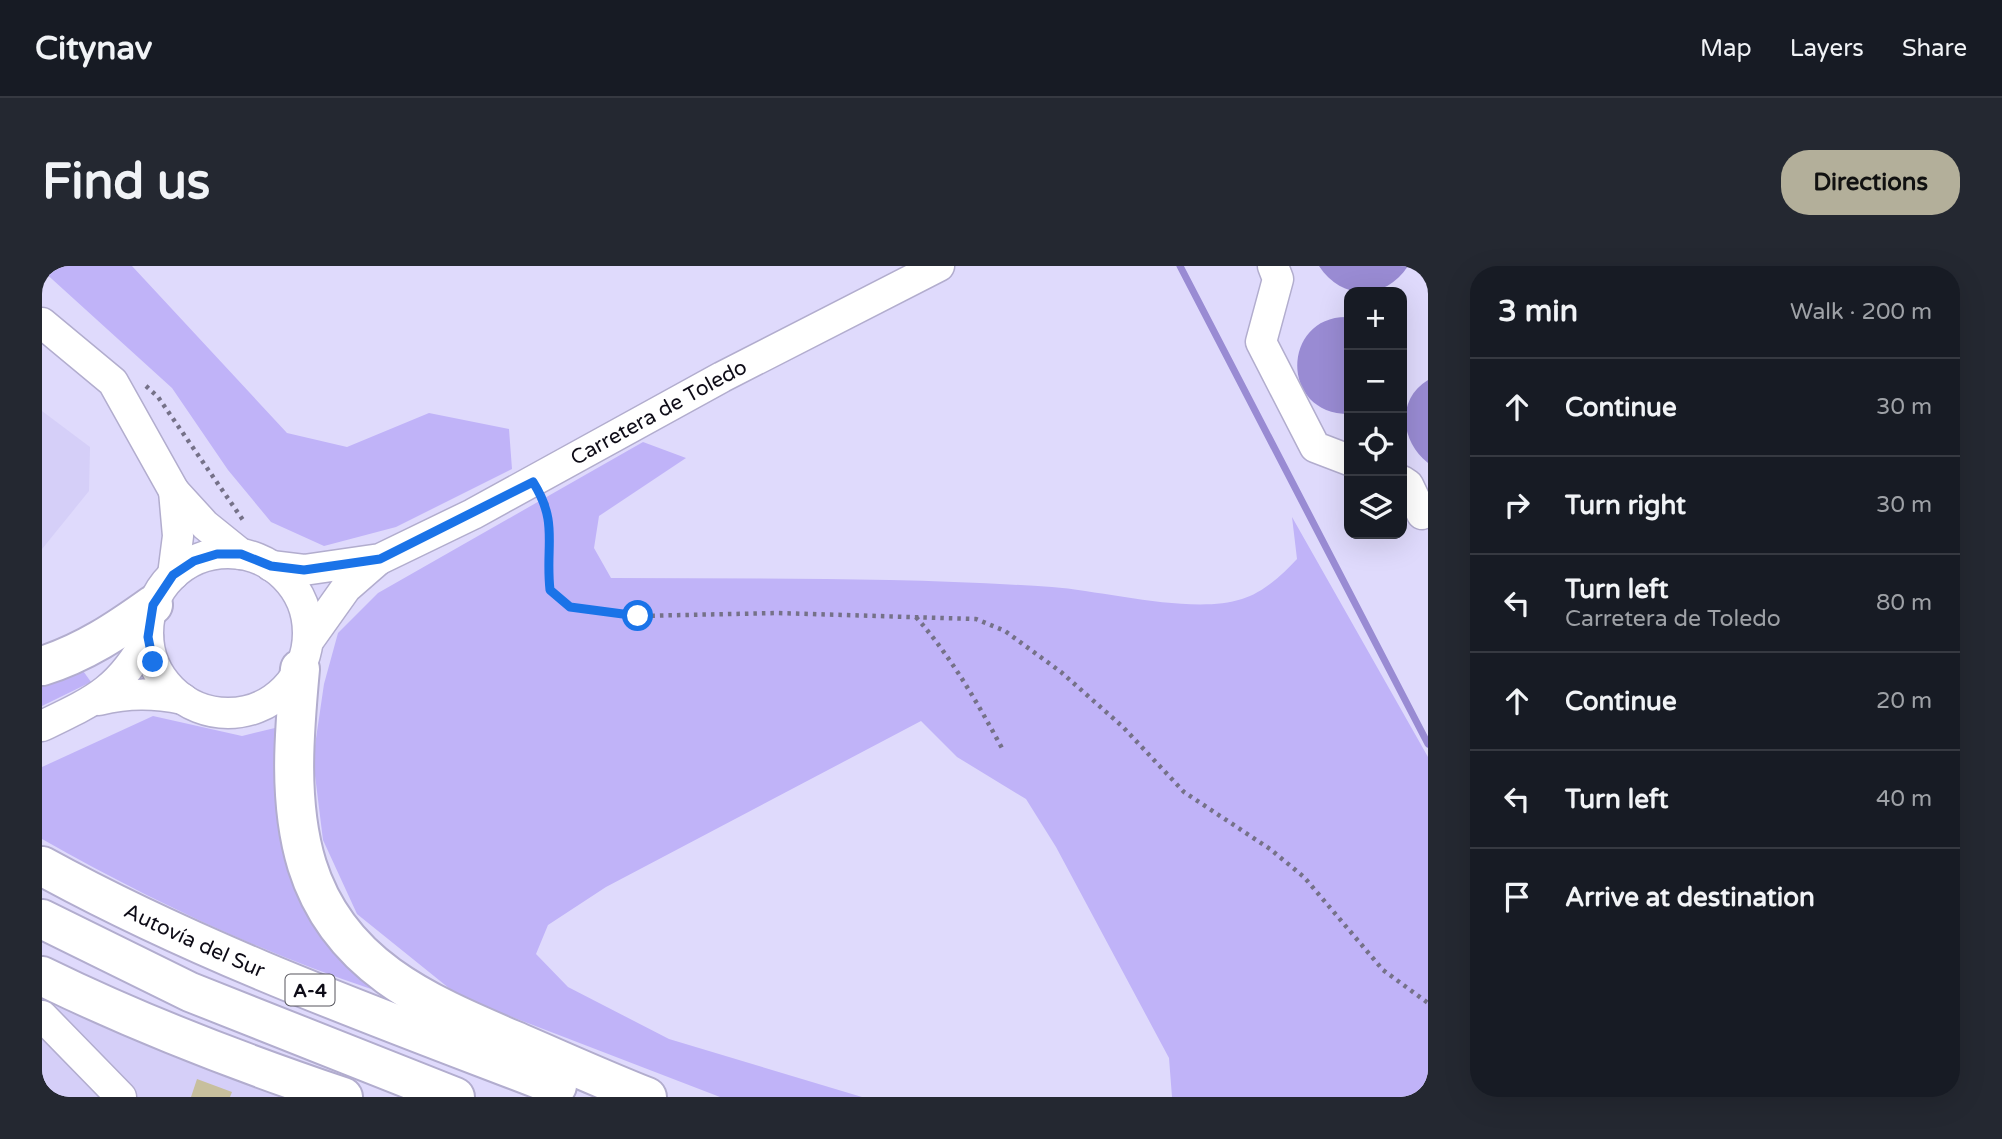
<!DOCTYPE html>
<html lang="en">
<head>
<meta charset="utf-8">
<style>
	body { margin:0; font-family:"Varela Round",sans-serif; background:#242831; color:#f1f3f6 }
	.controls { position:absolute; right:21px; top:21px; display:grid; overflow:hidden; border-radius:14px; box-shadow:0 7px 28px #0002 }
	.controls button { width:63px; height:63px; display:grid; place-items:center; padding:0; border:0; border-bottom:2px solid #363941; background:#171b24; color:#f1f3f6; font:35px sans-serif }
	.stop { position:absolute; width:21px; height:21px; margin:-16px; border:5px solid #1a73e8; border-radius:50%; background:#fff }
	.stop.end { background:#1a73e8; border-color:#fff; box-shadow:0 2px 7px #0008 }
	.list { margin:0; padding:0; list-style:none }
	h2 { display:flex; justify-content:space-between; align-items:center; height:91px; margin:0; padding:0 28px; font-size:30px }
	h2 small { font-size:23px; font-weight:400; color:#9ea1a6 }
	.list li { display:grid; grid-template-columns:46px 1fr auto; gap:21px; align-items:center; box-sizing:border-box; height:98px; padding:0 28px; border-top:2px solid #363941 }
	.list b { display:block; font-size:26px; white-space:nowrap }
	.list p { margin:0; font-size:23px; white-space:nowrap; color:#9ea1a6 }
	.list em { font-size:23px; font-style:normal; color:#9ea1a6 }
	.icon { flex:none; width:38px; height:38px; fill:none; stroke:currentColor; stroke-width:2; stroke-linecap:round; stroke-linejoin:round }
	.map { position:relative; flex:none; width:1386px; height:831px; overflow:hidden; border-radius:28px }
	header { display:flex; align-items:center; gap:42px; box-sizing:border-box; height:98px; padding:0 35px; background:#171b24; border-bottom:2px solid #363941 }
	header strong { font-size:33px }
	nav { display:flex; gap:38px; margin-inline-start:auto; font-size:24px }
	.intro { display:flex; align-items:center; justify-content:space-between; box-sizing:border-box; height:168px; padding:0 42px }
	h1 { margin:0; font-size:49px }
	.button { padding:18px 32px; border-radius:28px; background:#b3af9a; color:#111; font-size:24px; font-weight:700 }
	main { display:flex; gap:42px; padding:0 42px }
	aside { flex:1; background:#171b24; border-radius:28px; box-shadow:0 7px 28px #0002 }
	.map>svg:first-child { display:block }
	.built { fill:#d5cff8 }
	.green { fill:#c0b3f8 }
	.water { fill:#998bd3 }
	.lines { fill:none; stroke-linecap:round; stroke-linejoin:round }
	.stream { stroke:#998bd3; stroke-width:7 }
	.building { fill:#c7bf9d }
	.minor-casing { stroke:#b2adce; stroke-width:33 }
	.highway-casing { stroke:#b2adce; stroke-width:42 }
	.path { stroke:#757188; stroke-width:4.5; stroke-dasharray:3.5 5; stroke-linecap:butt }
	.minor { stroke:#fff; stroke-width:30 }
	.highway { stroke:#fff; stroke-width:38 }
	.route { stroke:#1a73e8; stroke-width:9 }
	.labels { text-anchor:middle; stroke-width:7; stroke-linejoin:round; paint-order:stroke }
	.shield { fill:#fff; stroke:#56555d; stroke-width:2 }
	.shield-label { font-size:19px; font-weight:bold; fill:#0e0c17 }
	.street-label { font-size:21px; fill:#0e0c17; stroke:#fff }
</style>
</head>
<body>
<header>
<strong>Citynav</strong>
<nav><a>Map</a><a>Layers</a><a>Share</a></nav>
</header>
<div class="intro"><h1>Find us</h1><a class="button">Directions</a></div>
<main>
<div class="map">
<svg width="1386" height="831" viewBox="0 0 1386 831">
	<rect width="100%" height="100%" fill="#dfdafc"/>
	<g class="built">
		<polygon points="0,145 48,181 47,225 0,283"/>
		<polygon points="0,729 262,831 0,831"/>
	</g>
	<g class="green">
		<polygon points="0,0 90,0 245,167 305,181 387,147 467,163 470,203 354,261 282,280 229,256 186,204 130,122 0,4"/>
		<path d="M601 176 644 192 557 250 552 282 569 312C715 313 863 311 1010 321 1063 325 1151 349 1200 333 1222 326 1240 309 1255 293L1250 251 1386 491V831H1130L1127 792 1014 581 984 533 915 491 879 455 564 621 506 659 494 688 526 721 627 773 820 831H678L418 731 315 648 281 574 271 493 282 418 296 367 336 327Z"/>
		<polygon points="39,402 49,416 0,440 0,415"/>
		<path d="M111 450 200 470 237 461 276 652 329 723C215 685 104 632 0 573V501Z"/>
	</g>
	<g class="water">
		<path d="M1277 0H1366C1343 35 1300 35 1277 0Z"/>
		<path d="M1307 51V148C1236 148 1240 48 1307 51Z"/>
		<path d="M1386 114V197C1359 176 1353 134 1386 114Z"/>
	</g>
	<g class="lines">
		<polyline class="stream" points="1138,0 1386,478"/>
	</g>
	<polygon class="building" points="155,813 190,826 188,831 149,831"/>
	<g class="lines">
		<g class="minor-casing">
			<g id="minor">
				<polyline points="1231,0 1236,13 1219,76 1273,181 1307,194"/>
				<polyline points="0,57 71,116 132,225 163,259 199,288"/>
				<polyline points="1360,215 1366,219 1380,248"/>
				<circle cx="186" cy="367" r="80"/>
				<path id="s1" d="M229 300 262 304 338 293 431 248 680 111 897 0"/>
				<polyline points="131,309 136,270 132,225"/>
				<polyline points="267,374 304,322 335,295"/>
				<path d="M57 434C87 427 111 427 141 433"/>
				<path d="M0 460C52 435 78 424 106 371"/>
				<polyline points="0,750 79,831"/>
			</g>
		</g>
		<g class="highway-casing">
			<g id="highway">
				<path d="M0 400C42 387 76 364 111 339"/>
				<path d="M258 403C252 467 246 537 265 599 297 702 387 738 478 777 520 795 562 814 605 831"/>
				<path id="s2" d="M0 600C164 690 341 753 515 820"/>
				<polyline points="0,653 148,726 413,831"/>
				<path d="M0 710C98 758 197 796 301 831"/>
			</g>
		</g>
		<g class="path">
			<polyline points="104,120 116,131 203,257"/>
			<path d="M504 237C510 266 504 294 508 324L528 341 596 350 736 347 934 353 963 365 1019 406 1081 461 1142 526 1228 583 1262 611 1341 704 1386 737"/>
			<path d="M874 351C910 392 935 436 961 484"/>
		</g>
		<use href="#minor" class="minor"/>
		<use href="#highway" class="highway"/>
	</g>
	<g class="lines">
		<path class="route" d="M111 396 106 371 111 339 131 309 152 295 175 288H199L229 300 262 304 338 293 491 216C517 257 503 279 508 324L528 341 596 350"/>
	</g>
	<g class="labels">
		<rect class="shield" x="243.5" y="708.5" width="49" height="31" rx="5"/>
		<g class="shield-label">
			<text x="268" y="731">A-4</text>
		</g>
		<g class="street-label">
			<text dy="7" stroke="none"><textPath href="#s1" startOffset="425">Carretera de Toledo</textPath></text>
			<text dy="7" stroke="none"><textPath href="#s2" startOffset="170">Autovía del Sur</textPath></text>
		</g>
	</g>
</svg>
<div class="controls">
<button>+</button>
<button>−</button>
<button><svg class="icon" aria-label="locate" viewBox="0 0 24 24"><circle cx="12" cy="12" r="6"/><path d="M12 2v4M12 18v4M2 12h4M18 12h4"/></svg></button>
<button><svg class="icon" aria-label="layers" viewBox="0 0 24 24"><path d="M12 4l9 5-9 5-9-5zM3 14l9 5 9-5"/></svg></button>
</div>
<div class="stop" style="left:596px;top:350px"></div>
<div class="stop end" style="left:111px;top:396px"></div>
</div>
<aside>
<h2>3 min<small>Walk · 200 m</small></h2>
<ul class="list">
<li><svg class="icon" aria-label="ahead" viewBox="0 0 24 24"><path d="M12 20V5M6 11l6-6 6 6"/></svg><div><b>Continue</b></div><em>30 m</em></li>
<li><svg class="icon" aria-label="right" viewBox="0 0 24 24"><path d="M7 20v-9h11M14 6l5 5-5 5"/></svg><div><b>Turn right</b></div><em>30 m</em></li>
<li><svg class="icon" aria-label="left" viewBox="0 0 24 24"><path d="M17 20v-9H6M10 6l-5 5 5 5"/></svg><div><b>Turn left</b><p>Carretera de Toledo</p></div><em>80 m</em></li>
<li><svg class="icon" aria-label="ahead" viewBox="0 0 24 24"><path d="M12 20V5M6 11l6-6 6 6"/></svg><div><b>Continue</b></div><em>20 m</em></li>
<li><svg class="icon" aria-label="left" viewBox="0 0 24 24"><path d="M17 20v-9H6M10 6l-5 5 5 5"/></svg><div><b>Turn left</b></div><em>40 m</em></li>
<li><svg class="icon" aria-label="arrive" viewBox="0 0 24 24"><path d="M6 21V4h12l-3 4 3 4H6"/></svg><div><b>Arrive at destination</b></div></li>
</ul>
</aside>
</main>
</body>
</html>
